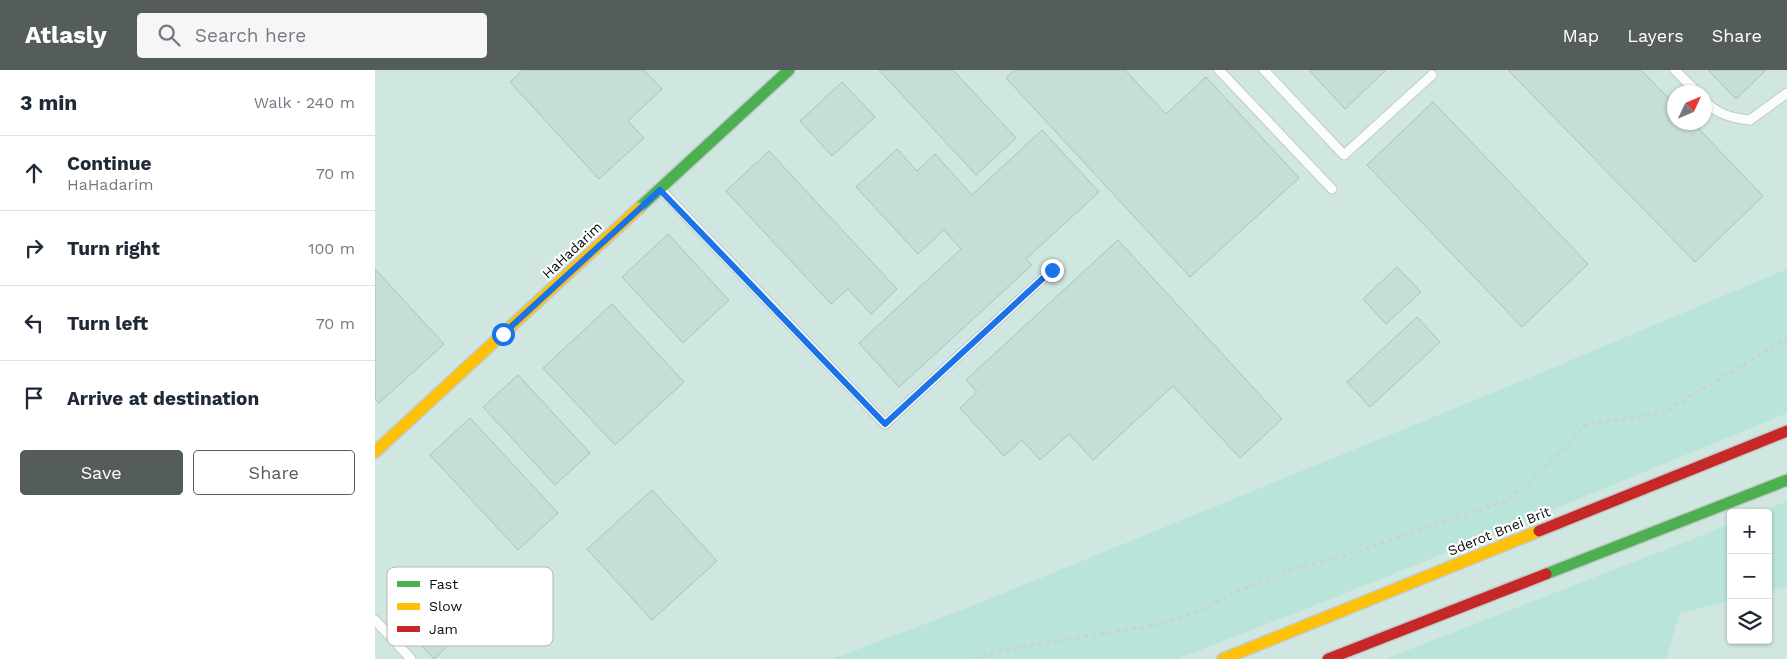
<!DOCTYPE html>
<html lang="en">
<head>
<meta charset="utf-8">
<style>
	body { margin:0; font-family:"Work Sans",sans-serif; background:#f6f6f7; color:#1f2937 }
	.controls { position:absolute; right:15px; bottom:15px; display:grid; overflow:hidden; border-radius:5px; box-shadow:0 1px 4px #0004 }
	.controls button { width:45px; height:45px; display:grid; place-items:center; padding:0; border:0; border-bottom:1px solid #e0e1e3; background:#fff; color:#1f2937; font:25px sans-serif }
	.compass { position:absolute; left:1292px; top:15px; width:45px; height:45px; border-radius:50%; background:#fff; box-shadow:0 1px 4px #0004; rotate:46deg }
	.stop { position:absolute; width:15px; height:15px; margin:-11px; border:4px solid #1a73e8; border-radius:50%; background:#fff }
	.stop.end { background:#1a73e8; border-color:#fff; box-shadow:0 1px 5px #0008 }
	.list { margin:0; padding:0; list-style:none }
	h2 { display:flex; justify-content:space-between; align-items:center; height:65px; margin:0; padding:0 20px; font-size:21px }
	h2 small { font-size:16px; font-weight:400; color:#747a83 }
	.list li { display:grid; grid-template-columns:32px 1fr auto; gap:15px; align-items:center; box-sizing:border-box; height:75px; padding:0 20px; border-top:1px solid #e0e1e3 }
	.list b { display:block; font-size:19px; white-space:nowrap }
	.list p { margin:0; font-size:16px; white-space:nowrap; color:#747a83 }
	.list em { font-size:16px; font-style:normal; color:#747a83 }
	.actions { display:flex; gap:10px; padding:15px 20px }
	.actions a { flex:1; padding:11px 0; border:1px solid #545d5b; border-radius:5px; text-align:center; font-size:18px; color:#545d5b }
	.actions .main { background:#545d5b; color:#fff }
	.icon { flex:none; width:28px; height:28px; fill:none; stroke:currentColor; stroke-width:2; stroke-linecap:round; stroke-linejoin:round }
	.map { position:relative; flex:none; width:1412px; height:589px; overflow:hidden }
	header { display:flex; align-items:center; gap:30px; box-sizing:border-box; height:70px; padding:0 25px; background:#545d5b; color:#fff }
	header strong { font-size:24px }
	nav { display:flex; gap:28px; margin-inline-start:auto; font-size:18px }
	.search { width:350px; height:45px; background:#f6f6f7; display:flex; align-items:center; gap:12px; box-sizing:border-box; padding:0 18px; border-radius:5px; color:#747a83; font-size:19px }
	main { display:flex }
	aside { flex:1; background:#fff }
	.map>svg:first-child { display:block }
	.built { fill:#d0e6e0; fill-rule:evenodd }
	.green { fill:#b9e4d9 }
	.building { fill:#c6ded8; stroke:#b3bdba }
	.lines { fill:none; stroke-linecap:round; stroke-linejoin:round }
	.lane-casing { stroke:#c1cbc8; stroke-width:11 }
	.fast-casing { stroke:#c1cbc8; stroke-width:14 }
	.slow-casing { stroke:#c1cbc8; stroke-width:14 }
	.jam-casing { stroke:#c1cbc8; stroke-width:14 }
	.path { stroke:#cdd1d0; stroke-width:3; stroke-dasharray:4 4; stroke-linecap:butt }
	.lane { stroke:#fbfdfc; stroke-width:9 }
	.fast { stroke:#4caf50; stroke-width:11 }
	.slow { stroke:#ffc107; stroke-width:11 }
	.jam { stroke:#c62828; stroke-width:11 }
	.route { stroke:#1a73e8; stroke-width:6 }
	.labels { text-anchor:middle; stroke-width:4.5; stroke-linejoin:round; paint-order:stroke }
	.street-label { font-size:14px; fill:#060d0c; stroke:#fff }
	.key { fill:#fff; stroke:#b4b6b6; stroke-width:1 }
	.key-label { font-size:14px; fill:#060d0c }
</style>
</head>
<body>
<header>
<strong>Atlasly</strong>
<div class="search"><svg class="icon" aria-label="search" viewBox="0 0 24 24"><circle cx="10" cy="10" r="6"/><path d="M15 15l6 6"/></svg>Search here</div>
<nav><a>Map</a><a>Layers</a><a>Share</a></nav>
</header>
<main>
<aside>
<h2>3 min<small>Walk · 240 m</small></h2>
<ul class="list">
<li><svg class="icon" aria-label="ahead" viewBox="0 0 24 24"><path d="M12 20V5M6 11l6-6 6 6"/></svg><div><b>Continue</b><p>HaHadarim</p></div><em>70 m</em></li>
<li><svg class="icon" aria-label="right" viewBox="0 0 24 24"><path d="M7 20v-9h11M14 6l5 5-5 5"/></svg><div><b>Turn right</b></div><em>100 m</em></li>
<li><svg class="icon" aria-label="left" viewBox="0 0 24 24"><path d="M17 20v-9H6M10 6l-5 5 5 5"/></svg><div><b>Turn left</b></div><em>70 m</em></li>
<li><svg class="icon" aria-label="arrive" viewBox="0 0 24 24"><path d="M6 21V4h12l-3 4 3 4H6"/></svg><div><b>Arrive at destination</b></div></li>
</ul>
<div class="actions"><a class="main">Save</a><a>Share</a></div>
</aside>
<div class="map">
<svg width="1412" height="589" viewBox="0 0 1412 589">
	<rect width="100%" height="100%" fill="#e4f1ed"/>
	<path class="built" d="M0 0H1412V589H0ZM1300 22H1330V52H1300ZM1356 443H1393V570H1356Z"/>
	<g class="green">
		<polygon points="1412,199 1412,343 1150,451 923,542 802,589 457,589 597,536 1144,312"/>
		<polygon points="1412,431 1412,517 1393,521 1393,443 1383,443"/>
		<polygon points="1356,454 1356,530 1305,543 1291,589 1010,589"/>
	</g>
	<g class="building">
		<polygon points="148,0 269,0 287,19 253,51 269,68 224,109 135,12"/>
		<polygon points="504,0 578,0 641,68 601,105"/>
		<polygon points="639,0 750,0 791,44 831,7 924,108 815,207 631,8"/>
		<polygon points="934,0 1011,0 970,39"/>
		<polygon points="1133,0 1266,0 1300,35 1300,52 1317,52 1388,126 1320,192"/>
		<polygon points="1333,0 1391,0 1361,29"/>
		<polygon points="467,12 500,47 457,86 425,51"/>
		<polygon points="1058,32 1213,194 1147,257 992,95"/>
		<polygon points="667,60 724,122 651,189 657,195 524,317 484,273 586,179 569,160 543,184 481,117 522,79 542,101 560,84 597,125"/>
		<polygon points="394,81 522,219 496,244 473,219 456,234 351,121"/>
		<polygon points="293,164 354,230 308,273 247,207"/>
		<polygon points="743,170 907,349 865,388 798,316 718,390 694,364 665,390 647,370 629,386 585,338 602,322 591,310"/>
		<polygon points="1022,197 1046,222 1011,254 988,229"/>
		<polygon points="0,199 69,274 4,333 0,329"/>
		<polygon points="237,234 309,312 240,375 168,298"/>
		<polygon points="1042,247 1065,272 995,337 972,312"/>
		<polygon points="143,305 215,383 180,415 108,337"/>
		<polygon points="95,348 183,443 143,480 55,385"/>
		<polygon points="277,420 342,491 277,550 212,479"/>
		<polygon points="40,525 80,569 59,589 18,545"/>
	</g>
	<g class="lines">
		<g class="lane-casing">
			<g id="lane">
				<polyline points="844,0 957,119"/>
				<polyline points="889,0 969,85 1057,5"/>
				<polyline points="1300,0 1322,22"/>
				<path d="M1330 31C1342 44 1356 48 1375 50L1412 23"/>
				<polyline points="287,121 510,354 677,200"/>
				<polyline points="0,550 36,589"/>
			</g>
		</g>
		<g class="fast-casing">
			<g id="fast">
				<polyline points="264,138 414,0"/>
				<polyline points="1171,504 1412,410"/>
			</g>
		</g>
		<g class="slow-casing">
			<g id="slow">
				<polyline points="0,382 264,138"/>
				<polyline points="848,589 1164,461"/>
			</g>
		</g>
		<g class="jam-casing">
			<g id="jam">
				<polyline points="1164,461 1412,361"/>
				<polyline points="953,589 1171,504"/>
			</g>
		</g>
		<polyline class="path" points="600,589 629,580 792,553 818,543 881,513 928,496 970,486 1131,431 1161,407 1214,352 1229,352 1288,343 1412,268"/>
		<use href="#lane" class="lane"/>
		<use href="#fast" class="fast"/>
		<use href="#slow" class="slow"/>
		<use href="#jam" class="jam"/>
	</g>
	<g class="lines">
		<polyline class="route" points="128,264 285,120 510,354 677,200"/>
	</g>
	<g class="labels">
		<g class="street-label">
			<text transform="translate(197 180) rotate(-43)" y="5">HaHadarim</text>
			<text transform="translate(1124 461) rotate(-22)" y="5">Sderot Bnei Brit</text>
		</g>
	</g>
	<rect x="12" y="497" width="166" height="79" rx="8" class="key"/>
	<rect x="22" y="511" width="23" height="6" fill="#4caf50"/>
	<rect x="22" y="533" width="23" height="7" fill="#ffc107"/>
	<rect x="22" y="556" width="23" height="6" fill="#c62828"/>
	<g class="key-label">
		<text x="54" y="519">Fast</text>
		<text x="54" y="541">Slow</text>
		<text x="54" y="564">Jam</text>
	</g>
</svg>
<div class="controls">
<button>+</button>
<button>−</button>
<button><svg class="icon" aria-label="layers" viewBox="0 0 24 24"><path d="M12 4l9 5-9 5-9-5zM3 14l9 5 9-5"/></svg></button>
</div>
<svg class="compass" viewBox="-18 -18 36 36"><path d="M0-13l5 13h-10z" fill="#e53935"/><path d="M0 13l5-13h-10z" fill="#747a83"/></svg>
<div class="stop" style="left:128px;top:264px"></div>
<div class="stop end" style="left:677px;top:200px"></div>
</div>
</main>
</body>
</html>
